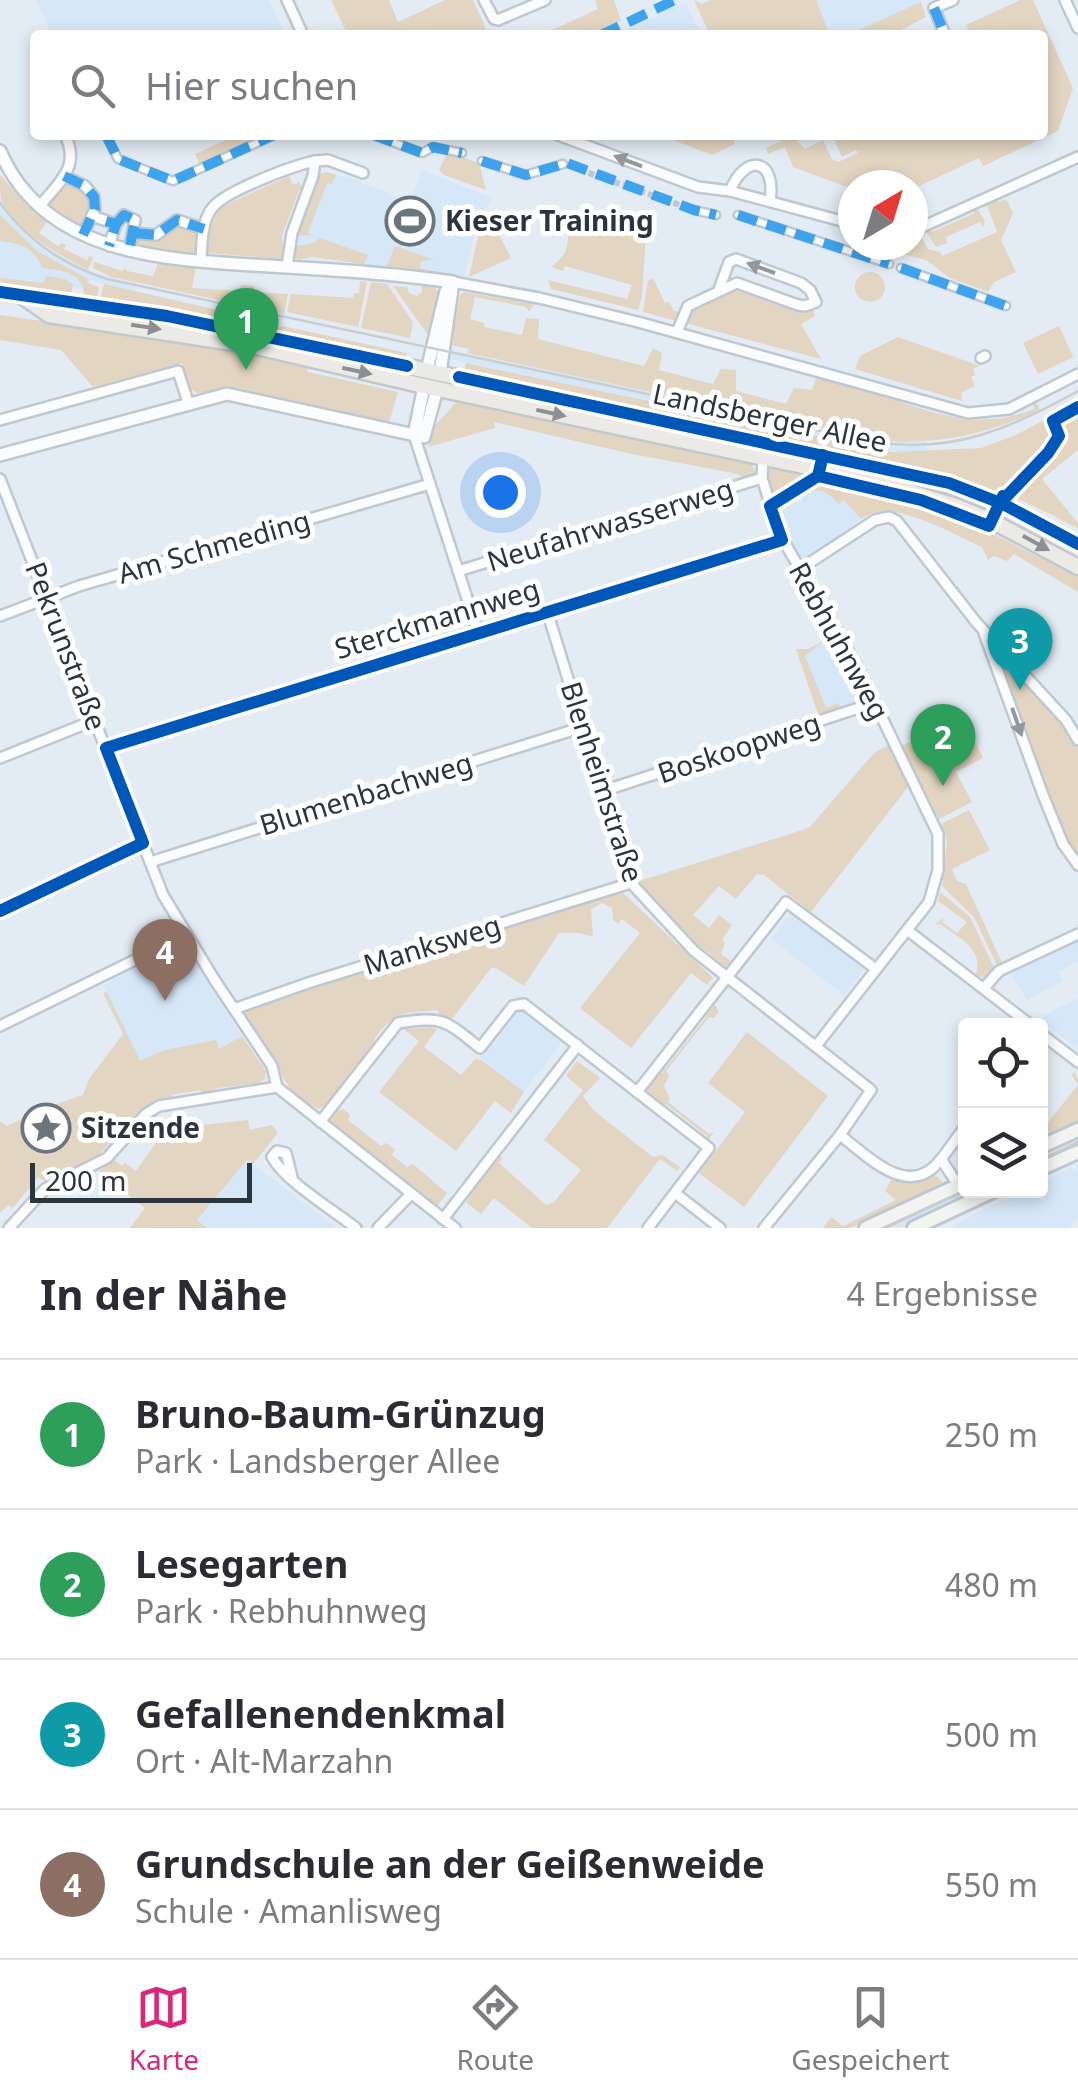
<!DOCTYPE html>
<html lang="de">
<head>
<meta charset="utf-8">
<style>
	body { margin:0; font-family:"Noto Sans",sans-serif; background:#f2f2f3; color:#2b2b33 }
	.controls { position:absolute; right:30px; bottom:30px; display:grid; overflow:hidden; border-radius:10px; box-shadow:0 5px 15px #0003 }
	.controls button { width:90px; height:90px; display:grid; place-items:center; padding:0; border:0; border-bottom:2px solid #e1e1e2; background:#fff; color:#2b2b33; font:50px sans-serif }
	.compass { position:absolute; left:838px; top:170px; width:90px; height:90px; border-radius:50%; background:#fff; box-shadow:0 5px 15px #0003; rotate:38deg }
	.scale { position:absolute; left:30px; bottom:25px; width:222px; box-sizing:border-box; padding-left:10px; border:5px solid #2b353e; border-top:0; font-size:28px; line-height:35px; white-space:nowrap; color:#2b353e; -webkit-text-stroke:8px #fff; paint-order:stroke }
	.you { position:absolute; left:500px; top:492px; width:35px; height:35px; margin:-25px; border:8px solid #fff; border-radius:50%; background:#1a73e8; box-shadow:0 0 0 15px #1a73e833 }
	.badge { display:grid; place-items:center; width:65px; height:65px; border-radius:50%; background:#db2777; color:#fff; font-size:32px; font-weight:700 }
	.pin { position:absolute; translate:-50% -82px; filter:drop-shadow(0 2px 5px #0008) }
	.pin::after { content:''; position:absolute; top:52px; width:35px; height:30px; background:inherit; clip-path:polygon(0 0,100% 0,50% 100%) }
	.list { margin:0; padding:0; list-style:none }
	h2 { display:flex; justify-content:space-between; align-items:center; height:130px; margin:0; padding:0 40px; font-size:42px }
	h2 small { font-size:32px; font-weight:400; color:#7c7c81 }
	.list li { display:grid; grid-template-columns:65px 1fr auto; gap:30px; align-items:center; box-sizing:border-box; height:150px; padding:0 40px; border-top:2px solid #e1e1e2 }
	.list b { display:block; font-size:38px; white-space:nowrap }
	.list p { margin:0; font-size:32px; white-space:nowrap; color:#7c7c81 }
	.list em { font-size:32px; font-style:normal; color:#7c7c81 }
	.icon { flex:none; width:55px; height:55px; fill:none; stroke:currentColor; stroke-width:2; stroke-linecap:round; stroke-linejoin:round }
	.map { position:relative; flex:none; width:1078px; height:1228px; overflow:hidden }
	.search { position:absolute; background:#fff; box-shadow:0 5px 15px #0003; left:30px; right:30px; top:30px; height:110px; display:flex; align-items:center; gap:25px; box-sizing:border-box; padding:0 35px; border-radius:10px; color:#7c7c81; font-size:38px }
	.sheet { height:730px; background:#fff }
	nav { display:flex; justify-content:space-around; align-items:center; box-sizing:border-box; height:140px; border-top:2px solid #e1e1e2; background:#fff; font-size:28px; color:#7c7c81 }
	nav a { display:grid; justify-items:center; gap:5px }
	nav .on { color:#db2777 }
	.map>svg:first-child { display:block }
	.built { fill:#d6e8f8 }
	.green { fill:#e2d5c1 }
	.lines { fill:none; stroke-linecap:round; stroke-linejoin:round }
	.pedestrian-tunnel { stroke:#bec7d0; stroke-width:6; stroke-dasharray:6 3; stroke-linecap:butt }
	.pedestrian-casing { stroke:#bfc8d0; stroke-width:11 }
	.minor-casing { stroke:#bfc8d0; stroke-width:14 }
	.tertiary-casing { stroke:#bfc8d0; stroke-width:16 }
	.secondary-casing { stroke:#bfc8d0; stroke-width:18 }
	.primary-casing { stroke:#c2c8cd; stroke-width:19 }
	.pedestrian { stroke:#fbfcfd; stroke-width:6 }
	.minor { stroke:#fbfcfd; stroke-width:9 }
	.tertiary { stroke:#fbfcfd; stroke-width:11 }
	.secondary { stroke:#f3f3f2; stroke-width:12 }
	.primary { stroke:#eceae6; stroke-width:14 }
	.tram { stroke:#cacdcf; stroke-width:2.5 }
	.quiet { stroke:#3ea3ec; stroke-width:10; stroke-dasharray:20 10; stroke-linecap:butt }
	.cycleway-casing { stroke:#fff; stroke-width:19 }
	.cycleway { stroke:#0057b8; stroke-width:12 }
	.oneway { fill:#93989e }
	.oneway2 { fill:#8c9092 }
	.labels { text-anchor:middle; stroke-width:10; stroke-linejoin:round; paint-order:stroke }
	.poi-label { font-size:28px; font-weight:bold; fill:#2b353e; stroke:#fff; text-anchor:start }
	.street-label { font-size:28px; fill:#2b353e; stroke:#fff }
</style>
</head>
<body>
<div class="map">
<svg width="1078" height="1228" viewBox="0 0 1078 1228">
	<rect width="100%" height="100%" fill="#e3ecf4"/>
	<g class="built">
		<polygon points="36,0 269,0 285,35 52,35"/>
		<polygon points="816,0 920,0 921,2 847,35 830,35"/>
		<polygon points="681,4 686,4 701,35 615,35"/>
		<polygon points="422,170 492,198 476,229 464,277 352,263 349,260 312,257 298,260 295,256 297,236 320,174 326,172 347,177 388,192 408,206"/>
		<polygon points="0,198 19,222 54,252 96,273 138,283 136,292 90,280 87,289 0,278 0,241 20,244 23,240 0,215"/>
		<polygon points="447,349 906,442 926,442 926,453 880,450 459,361 446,358"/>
		<polygon points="807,489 825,490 844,500 861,519 804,562 783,529 777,508 794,498 798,504 804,499 800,494"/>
		<polygon points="834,635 866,699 819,717 796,649 808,649"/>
		<polygon points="792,912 865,968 844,995 771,939"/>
		<polygon points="1078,941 1078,961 1059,972 1063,981 1027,1000 1008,971 1015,967 1017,970"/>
		<polygon points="177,946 187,950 242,1036 208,1055 140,1062 103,985"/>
		<polygon points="1078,998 1078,1049 1038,1018"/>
		<polygon points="523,1008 534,1016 532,1020 562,1043 523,1092 480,1058 480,1052 488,1043 493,1045 511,1021 508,1017 513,1009"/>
		<polygon points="247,1159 335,1227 334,1228 207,1228 197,1221"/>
		<polygon points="1078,1165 1078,1218 1069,1228 955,1228 953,1224 1024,1191 1040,1190 1041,1183 1071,1167 1074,1171"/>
		<polygon points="965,1188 979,1191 898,1228 881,1228"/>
	</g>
	<g class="green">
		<polygon points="331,0 389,0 398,22 445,0 473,0 489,35 348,35"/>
		<polygon points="595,0 614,0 621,21 591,35 541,35 598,9"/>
		<polygon points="694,0 702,4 710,0 816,0 830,35 710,35"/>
		<polygon points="1020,0 1033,0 1073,88 1058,131 983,166 979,158 913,189 913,185 853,185 852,189 793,167 785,147 768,154 766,148 792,136 805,149 823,140 832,159 838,162 858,153 856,150 842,157 832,135 1043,135 1043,35 970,35 966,25"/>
		<polygon points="921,2 926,17 892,35 847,35"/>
		<polygon points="237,135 249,135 252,141 200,165 195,154"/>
		<polygon points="660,135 732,135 735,144 712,155"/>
		<polygon points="446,155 456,155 479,163 486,190 444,175 439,170"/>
		<polygon points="326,172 336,175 332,184 327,183 308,233 312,235 297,236 320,174"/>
		<path d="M0 175 26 204 89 243 47 222 39 233 58 246 61 243 66 245 64 249 87 260 89 256 93 257 88 270C61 256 12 229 1 199 0 193 0 182 0 175Z"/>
		<polygon points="289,176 293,185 299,182 304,189 299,190 282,236 284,259 207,253 210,229 219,208"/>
		<path d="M68 181C92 191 94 204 84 228L47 203 62 182Z"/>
		<polygon points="997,198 999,202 1006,199 1013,213 1001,240 1016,272 994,282 988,292 950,278 926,260 893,252 917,240 915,234 920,235 928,249 940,252 942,256 997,232 987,205"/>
		<polygon points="976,207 985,221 983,227 980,222 946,237 947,243 936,247 927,233 929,228 932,232 975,213 973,208"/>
		<path d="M566 210 595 221 598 216 646 234 642 296 638 310 551 289 548 280 627 299 632 285 565 266 563 271 551 267C575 250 567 235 566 210Z"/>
		<polygon points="488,213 511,258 469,277 479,232"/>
		<path d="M0 215 37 251 88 279 87 283 99 287 97 298 85 297C82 271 64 271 42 268 34 247 22 244 0 241Z"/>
		<path d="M180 223 199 231 198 254 133 245 137 237C165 248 160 233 180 223Z"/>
		<polygon points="320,238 368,255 364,264 312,257 298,260 295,256 296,246 314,243"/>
		<polygon points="395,246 434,260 421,261 420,268 446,274 387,266"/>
		<polygon points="159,261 196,266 192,288 240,291 241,285 254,286 255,292 288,294 284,314 112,277 93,268 94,262 123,271 125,267 127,271 153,276"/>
		<circle cx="870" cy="287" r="15"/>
		<polygon points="46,276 65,279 73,285 71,295 0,286 0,278 44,283"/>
		<polygon points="653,278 665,303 669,302 674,311 680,311 677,321 643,312 648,281"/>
		<polygon points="360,281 367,282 358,327 287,312 291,294 353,298 354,293 359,293"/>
		<polygon points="371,282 387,284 413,322 410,338 361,328"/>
		<polygon points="422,282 432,284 441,296 431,339 393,286 407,287 409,293 417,296 422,292"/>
		<polygon points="104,284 279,324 278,328 283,326 407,353 404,361 273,331 271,333 164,309 100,299"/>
		<polygon points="739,287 806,312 813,309 815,316 801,324 821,359 685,323 691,309"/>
		<path d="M464 292 528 303 529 299 535 303 529 312 526 307 475 297 470 319 484 323V327L522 335 526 318 539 319 538 339 644 366 653 348 662 353 659 370 713 384 721 369 736 370V391L786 404 794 388 812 390 817 375H823L822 379 863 390 865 386 869 388V392C929 409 971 434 1034 409L1033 404 1036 403 1040 410C987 434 940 445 882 441L468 353 469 349 451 345 460 295Z"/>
		<polygon points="0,315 205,344 307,368 308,372 398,392 389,422 237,388 197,393 190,388 182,363 93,387 61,350 0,340"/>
		<polygon points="1059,326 1073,357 1038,374 1023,343"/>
		<polygon points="898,337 980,366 973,369 975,375 971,377 975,386 961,393 962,401 855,369 860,356"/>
		<polygon points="466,363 821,437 824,441 822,449 464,370"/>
		<polygon points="458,400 751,463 757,475 748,481 738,474 627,453 494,422 495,428 428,447 434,427"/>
		<polygon points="1078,402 1078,450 1042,479 1078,523 1078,528 1025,502 1002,494 999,497 826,450 829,439 892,452 981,448 1016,435"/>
		<path d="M770 468 899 496 960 517 1078 577V592L1014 554 1007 561 994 556 988 560 982 547C949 533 894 497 861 519L844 500 838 504C820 478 799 494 777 508L767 475Z"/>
		<polygon points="825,640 805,656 826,708 839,703 841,710 819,717 796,649 808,649"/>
		<polygon points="1008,661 1064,722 1078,748 1078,860 1046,796 1000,667"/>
		<polygon points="946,727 951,731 969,729 983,758 956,772 972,802 939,819 900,746"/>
		<polygon points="888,745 908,787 811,912 764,875 757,874 736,899 719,886 693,915 709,928 719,915 732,925 722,940 725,943 721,954 731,961 726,967 700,946 697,949 640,889 636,882 809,828 874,753"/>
		<polygon points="969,810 990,850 952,869 957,881 966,884 1002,963 997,965 974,917 942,886 947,841 941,824"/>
		<path d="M620 890 713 978 707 985 691 973 631 1048 580 1008 640 933 622 919 618 924 613 920 612 908 602 903 591 909 593 937 580 933H559L524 986 496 968H491L452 1019 439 1015 438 1010C404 1013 396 1010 374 1039L379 1044 356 1072 352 1070 329 1103 319 1109 295 1097 243 1011Z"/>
		<path d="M940 892 970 917 994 968 985 978 976 975C984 948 960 939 940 924L935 925 944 917 942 922 957 933 967 922 938 901Z"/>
		<polygon points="107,992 140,1061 165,1050 216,1040 219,1049 242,1036 266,1071 265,1079 257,1084 217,1088 213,1093 204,1094 200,1090 172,1095 172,1100 122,1138 117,1136 101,1152 102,1157 47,1183 38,1177 13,1208 8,1205 0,1213 0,1121 7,1126 45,1108 83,1095 89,1079 123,1034 103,993"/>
		<polygon points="712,1004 717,1007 718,1013 714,1018 709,1017 666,1071 669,1076 664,1086 670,1098 668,1102 709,1134 714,1132 708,1141 704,1141 707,1136 666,1104 663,1108 648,1096 646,1089 659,1069 665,1069 707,1016 705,1011"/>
		<polygon points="431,1027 437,1029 424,1047 461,1075 475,1059 481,1060 524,1092 511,1113 495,1101 456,1151 379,1092 419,1041 404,1029"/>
		<polygon points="747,1032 828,1096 744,1207 699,1173 745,1112 708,1083"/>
		<polygon points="577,1061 600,1078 583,1096 593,1110 653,1157 662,1155 680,1167 677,1171 660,1159 607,1228 532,1228 494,1198 481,1214 467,1203 468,1197 499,1156 503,1158 499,1163 546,1205 554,1202 581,1170 544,1140 583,1090 566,1076"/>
		<polygon points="1074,1071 1078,1079 1078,1121 1041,1139 1041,1131 1078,1085 1072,1075"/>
		<polygon points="343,1109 350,1115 348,1120 381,1146 386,1143 395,1150 392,1155 407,1167 413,1164 447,1193 436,1208 331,1127 330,1117 335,1111"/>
		<polygon points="248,1120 250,1130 272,1125 278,1133 253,1164 247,1160 197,1220 207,1228 130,1228 145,1208 98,1172 114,1160 122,1166 125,1163 136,1171 166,1129"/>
		<polygon points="932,1172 942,1181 941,1186 850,1228 823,1228 831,1217 843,1226 896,1200 885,1191 893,1177 901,1179"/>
	</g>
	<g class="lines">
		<polyline class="pedestrian-tunnel" points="563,164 694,210"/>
		<g class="pedestrian-casing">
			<g id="pedestrian">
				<polyline points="106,135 118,159 173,181 274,135"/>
				<polyline points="374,135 422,153 433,147 462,153"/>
				<polyline points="482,161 526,175 563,164"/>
				<polyline points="694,210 716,215"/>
				<polyline points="738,215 889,264"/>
				<polyline points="901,268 1006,306"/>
			</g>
		</g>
		<g class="minor-casing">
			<g id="minor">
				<polyline points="287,0 303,35"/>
				<polyline points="484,0 494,19 498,20 545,0"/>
				<polyline points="1065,0 1078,28"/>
				<polyline points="945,35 934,8 953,0"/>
				<polyline points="558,135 698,187 730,191 853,224"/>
				<polyline points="64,176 85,186 94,197 95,209 83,235"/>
				<path d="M730 191C745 153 777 158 770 201"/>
				<path d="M39 207C59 182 81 167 65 135"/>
				<polyline points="92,216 116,224 109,246"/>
				<polyline points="116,224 124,215 135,220 129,251"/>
				<polyline points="913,231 1078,157"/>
				<polyline points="134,233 156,235 177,220 204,229"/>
				<path d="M201 261C202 245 201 221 213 207 228 190 292 166 315 161L328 160 363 173"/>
				<polyline points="287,267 292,233 313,176 315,161"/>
				<polyline points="453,282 539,298 638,322 968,413 1009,409 1078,374"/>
				<polyline points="677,332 688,306 737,283 798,305 805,306 816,302 810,290 801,283 736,259 729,262 718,292"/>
				<polyline points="981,358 985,356"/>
				<polyline points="0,420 178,371 188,402"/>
				<polyline points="414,435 478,632"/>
				<polyline points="763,458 762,478 780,535 857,666 938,834 938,870 929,902 816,1046"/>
				<polyline points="0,479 163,895 214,979 272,1066 277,1087 455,1228"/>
				<polyline points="800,569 875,520 889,517 897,521 976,622 1066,720 1078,740"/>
				<polyline points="458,571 762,478"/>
				<polyline points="547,611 631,883 694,951 871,1090 840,1135 764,1228"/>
				<polyline points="0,616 79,586 430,484"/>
				<polyline points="984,633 1043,795 1063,844 1078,865"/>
				<polyline points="106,748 782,540"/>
				<polyline points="0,758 95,720"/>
				<polyline points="603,791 874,703"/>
				<polyline points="150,862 583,727"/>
				<polyline points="0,911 143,843"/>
				<polyline points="907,930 1032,1026"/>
				<polyline points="984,988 999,971 1078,934"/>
				<polyline points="234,1009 308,983 631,883"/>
				<polyline points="0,1026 186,935"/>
				<polyline points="1040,1033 1078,1062"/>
				<polyline points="637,1092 786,902 876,969"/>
				<path d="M320 1122 398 1023C443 1015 446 1021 480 1048L513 1006 524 1004 709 1148 648 1228"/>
				<path d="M840 1135C865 1154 905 1197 936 1165 947 1153 956 1138 966 1126"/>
				<polyline points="941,1159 958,1185"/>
				<path d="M292 1177 286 1153 277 1151 272 1157C285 1181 333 1210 356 1228"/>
				<polyline points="675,1193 720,1228"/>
				<polyline points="443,1219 578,1045"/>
				<polyline points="9,1228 45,1189 107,1158 146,1114 159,1106 277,1087"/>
				<polyline points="378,1228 411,1194"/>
			</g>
		</g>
		<g class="tertiary-casing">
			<g id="tertiary">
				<path d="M0 151C48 263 183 260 286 267 342 270 397 274 453 282L440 373"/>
				<polyline points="427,370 446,291"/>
				<polyline points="414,435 424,386"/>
				<polyline points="0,455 227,394 424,437 437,389"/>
			</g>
		</g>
		<g class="secondary-casing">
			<g id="secondary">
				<polyline points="1040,1147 1078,1130"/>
				<polyline points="1040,1169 1078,1152"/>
				<polyline points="866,1228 966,1182"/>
				<polyline points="914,1228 995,1190"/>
			</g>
		</g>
		<g class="primary-casing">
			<g id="primary">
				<polyline points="0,292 213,325 933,479 1003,504 1078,544"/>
				<polyline points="23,297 49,315 253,346 424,386 879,482 958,507 992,521 1078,567"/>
			</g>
		</g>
		<use href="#pedestrian" class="pedestrian"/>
		<use href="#minor" class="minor"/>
		<use href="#tertiary" class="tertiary"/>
		<use href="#secondary" class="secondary"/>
		<use href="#primary" class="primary"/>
		<g class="tram">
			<path d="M0 203C27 240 63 265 107 279L873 442C955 454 1008 429 1078 391"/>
			<polyline points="1040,1160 1078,1142"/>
			<polyline points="885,1228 966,1190"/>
		</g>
		<g class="quiet">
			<polyline points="934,8 945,35"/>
			<polyline points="601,35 675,0"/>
			<polyline points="106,135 118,159 173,181 274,135"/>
			<polyline points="374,135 422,153 433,147 462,153"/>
			<polyline points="482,161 526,175 567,163 694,210 716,215"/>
			<polyline points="64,176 85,186 94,197 95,209 83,235"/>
			<polyline points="738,215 889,264"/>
			<polyline points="106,221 116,224 109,246"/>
			<polyline points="116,224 124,215 135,220 129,251"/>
			<polyline points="134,233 156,235 177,220 204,229"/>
			<polyline points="901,268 1006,306"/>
		</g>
		<g class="cycleway-casing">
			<g id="cycleway">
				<polyline points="0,292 167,316 407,366"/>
				<polyline points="459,377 949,483 1003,504 1078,544"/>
				<polyline points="818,476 921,500 989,526 1003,496 1005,498 1048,453 1059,436 1053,421 1078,407"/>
				<polyline points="0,911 143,843 106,748 782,540 770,506 818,476 823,455"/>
			</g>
		</g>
		<use href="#cycleway" class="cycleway"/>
	</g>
	<defs><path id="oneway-solid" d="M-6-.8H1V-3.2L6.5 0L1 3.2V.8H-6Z" transform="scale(2.5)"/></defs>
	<g class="oneway">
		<use href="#oneway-solid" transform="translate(628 161) rotate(-159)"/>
		<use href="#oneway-solid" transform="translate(761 268) rotate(-160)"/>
		<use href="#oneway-solid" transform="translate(1017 722) rotate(71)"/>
	</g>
	<g class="oneway2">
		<use href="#oneway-solid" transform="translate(146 327) rotate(9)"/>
		<use href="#oneway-solid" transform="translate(357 371) rotate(12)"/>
		<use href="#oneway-solid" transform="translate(551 413) rotate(12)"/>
		<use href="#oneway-solid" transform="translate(1036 543) rotate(29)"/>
	</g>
	<defs>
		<g id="stadium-ring" transform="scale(2.5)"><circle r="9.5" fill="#fff" stroke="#6b757e" stroke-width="1.5"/><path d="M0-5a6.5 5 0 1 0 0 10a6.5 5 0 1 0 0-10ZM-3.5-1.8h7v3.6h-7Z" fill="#6b757e"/></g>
		<g id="sight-ring" transform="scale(2.5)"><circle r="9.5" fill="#fff" stroke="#6b757e" stroke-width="1.5"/><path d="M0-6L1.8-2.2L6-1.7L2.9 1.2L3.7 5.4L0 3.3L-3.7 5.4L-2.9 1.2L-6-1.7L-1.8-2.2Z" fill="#6b757e"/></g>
	</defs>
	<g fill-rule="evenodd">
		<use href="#stadium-ring" x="410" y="221"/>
		<use href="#sight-ring" x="46" y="1128"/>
	</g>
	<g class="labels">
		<g class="poi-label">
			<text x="445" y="231">Kieser Training</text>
			<text x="81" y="1138">Sitzende</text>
		</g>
		<g class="street-label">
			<text transform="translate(770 418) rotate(12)" y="10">Landsberger Allee</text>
			<text transform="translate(610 525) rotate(-17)" y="10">Neufahrwasserweg</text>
			<text transform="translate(214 547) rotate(-16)" y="10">Am Schmeding</text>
			<text transform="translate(437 619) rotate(-17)" y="10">Sterckmannweg</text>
			<text transform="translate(839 641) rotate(61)" y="10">Rebhuhnweg</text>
			<text transform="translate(66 646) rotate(69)" y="10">Pekrunstraße</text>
			<text transform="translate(739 748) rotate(-18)" y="10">Boskoopweg</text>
			<text transform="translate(602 782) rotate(72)" y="10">Blenheimstraße</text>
			<text transform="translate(366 794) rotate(-17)" y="10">Blumenbachweg</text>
			<text transform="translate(432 945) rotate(-17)" y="10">Manksweg</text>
		</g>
	</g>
</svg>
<div class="controls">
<button><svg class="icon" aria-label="locate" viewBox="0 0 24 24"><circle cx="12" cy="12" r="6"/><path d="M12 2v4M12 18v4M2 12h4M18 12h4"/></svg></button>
<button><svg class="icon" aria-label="layers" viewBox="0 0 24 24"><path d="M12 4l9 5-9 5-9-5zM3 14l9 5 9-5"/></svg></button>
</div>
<svg class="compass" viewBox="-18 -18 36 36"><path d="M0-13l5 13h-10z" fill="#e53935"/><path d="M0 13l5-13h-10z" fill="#7c7c81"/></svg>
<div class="scale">200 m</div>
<div class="you"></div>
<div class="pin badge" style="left:246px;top:370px;background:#2e9e5b">1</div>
<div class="pin badge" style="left:943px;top:786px;background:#2e9e5b">2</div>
<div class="pin badge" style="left:1020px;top:690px;background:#0f9aa8">3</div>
<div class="pin badge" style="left:165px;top:1001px;background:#8d6e63">4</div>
<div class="search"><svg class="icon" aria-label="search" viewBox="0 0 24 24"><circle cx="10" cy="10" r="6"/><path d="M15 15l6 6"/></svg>Hier suchen</div>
</div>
<section class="sheet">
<h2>In der Nähe<small>4 Ergebnisse</small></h2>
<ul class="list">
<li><span class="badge" style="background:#2e9e5b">1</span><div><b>Bruno-Baum-Grünzug</b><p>Park · Landsberger Allee</p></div><em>250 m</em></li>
<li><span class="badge" style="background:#2e9e5b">2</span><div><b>Lesegarten</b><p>Park · Rebhuhnweg</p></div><em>480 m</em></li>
<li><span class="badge" style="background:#0f9aa8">3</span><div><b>Gefallenendenkmal</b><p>Ort · Alt-Marzahn</p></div><em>500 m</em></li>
<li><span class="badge" style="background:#8d6e63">4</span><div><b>Grundschule an der Geißenweide</b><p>Schule · Amanlisweg</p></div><em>550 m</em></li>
</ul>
</section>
<nav>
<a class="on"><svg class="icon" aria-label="map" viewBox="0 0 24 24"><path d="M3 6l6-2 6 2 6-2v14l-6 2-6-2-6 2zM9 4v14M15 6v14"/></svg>Karte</a>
<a><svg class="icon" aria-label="directions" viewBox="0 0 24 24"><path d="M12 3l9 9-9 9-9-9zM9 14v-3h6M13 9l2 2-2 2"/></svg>Route</a>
<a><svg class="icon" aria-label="saved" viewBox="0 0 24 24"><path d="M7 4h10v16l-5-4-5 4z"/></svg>Gespeichert</a>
</nav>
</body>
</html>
